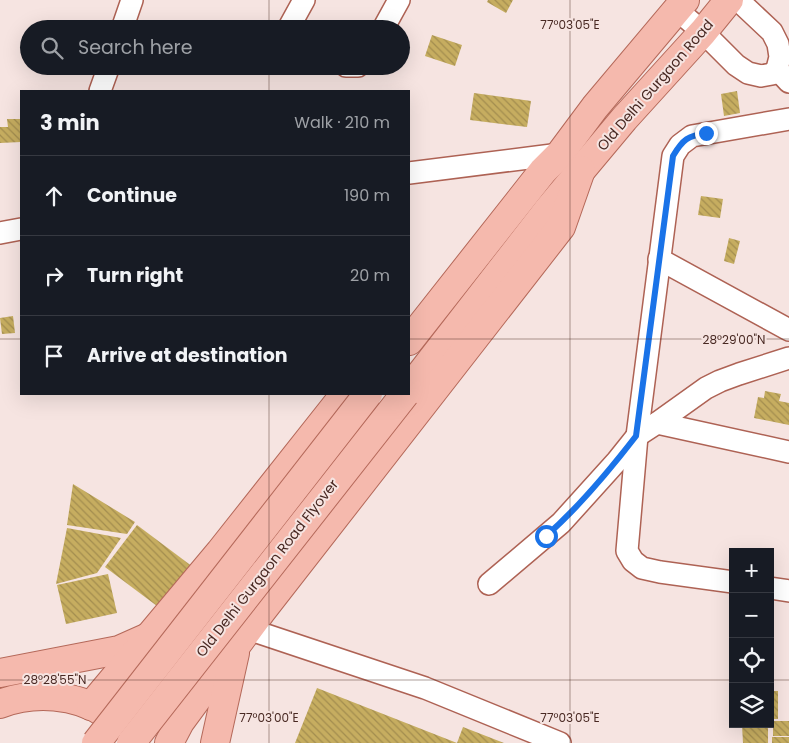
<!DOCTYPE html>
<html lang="en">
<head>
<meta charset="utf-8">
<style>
	body { margin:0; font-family:Poppins,sans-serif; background:#242831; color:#f1f3f6 }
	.controls { position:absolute; right:15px; bottom:15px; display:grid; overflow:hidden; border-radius:0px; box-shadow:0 5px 20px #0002 }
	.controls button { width:45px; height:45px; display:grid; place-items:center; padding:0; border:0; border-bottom:1px solid #363941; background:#171b24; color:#f1f3f6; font:25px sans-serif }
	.stop { position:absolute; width:15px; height:15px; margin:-11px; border:4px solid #1a73e8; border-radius:50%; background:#fff }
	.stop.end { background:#1a73e8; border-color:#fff; box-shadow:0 1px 5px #0008 }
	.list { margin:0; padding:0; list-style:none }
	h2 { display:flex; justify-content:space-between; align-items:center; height:65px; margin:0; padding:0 20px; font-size:21px }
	h2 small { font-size:16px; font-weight:400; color:#9ea1a6 }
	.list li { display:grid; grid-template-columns:32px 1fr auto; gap:15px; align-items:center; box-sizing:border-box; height:80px; padding:0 20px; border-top:1px solid #363941 }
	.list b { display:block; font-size:19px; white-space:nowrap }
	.list em { font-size:16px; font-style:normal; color:#9ea1a6 }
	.icon { flex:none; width:28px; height:28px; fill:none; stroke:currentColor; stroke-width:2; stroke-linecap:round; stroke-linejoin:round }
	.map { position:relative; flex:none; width:789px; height:743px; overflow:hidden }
	.search { position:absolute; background:#171b24; box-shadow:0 5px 20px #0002; left:20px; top:20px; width:390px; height:55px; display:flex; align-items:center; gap:12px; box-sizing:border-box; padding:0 18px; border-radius:28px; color:#9ea1a6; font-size:19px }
	.panel { position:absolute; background:#171b24; box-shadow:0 5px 20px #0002; left:20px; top:90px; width:390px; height:305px; border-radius:0px }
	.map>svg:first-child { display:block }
	.building { fill:url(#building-back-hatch) }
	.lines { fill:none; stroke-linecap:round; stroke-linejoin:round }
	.minor-casing { stroke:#ae6254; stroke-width:24 }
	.major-casing { stroke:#b46859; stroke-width:30 }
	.minor { stroke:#fff; stroke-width:21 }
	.major { stroke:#f5b9ad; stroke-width:28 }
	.major-bridge-casing { stroke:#b46859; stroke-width:30; stroke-linecap:butt }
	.major-bridge { stroke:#f5b9ad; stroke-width:28 }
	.route { stroke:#1a73e8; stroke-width:6 }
	.ticks { fill:none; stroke:#482822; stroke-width:1; stroke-opacity:0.45 }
	.labels { text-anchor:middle; stroke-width:4; stroke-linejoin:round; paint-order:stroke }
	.street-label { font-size:14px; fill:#482822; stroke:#f6e4e1 }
	.ticks-label { font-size:12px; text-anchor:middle; fill:#482822; stroke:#f6e4e1; stroke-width:4; stroke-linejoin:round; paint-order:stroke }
</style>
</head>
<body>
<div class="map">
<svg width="789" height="743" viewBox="0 0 789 743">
	<defs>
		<pattern id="building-back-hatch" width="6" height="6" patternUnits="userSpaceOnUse" patternTransform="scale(1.25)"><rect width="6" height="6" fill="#c6ad60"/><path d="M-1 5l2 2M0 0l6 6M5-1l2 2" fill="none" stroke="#a38d4f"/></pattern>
	</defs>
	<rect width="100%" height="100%" fill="#f6e4e1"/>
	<g class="building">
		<polygon points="488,0 513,0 506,13 487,2"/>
		<polygon points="432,35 462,45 455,66 425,56"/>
		<polygon points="737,91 740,113 724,116 721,94"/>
		<polygon points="474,93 531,101 527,127 470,120"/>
		<polygon points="7,119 21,119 21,142 0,143 0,127 8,127"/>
		<polygon points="701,196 723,199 720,218 698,215"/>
		<polygon points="729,238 740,241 734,264 724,261"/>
		<polygon points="13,316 15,333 2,334 0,318"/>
		<polygon points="765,391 781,394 779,401 789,403 789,425 754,418 758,397 764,398"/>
		<polygon points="73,484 135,522 127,534 67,525"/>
		<polygon points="137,525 193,567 161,609 105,567"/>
		<polygon points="67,528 121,538 97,573 56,584"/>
		<polygon points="108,574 117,613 66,624 57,585"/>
		<polygon points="317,688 457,743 463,727 504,743 295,743"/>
		<rect x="770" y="691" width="8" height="28"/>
		<rect x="773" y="721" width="16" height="15"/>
		<polygon points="742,725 768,725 768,743 743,743"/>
		<rect x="772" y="737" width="17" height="6"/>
	</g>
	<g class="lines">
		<g class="minor-casing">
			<g id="minor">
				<polyline points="677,10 703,32 736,65 748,73 761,76 772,74 777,69 780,57 778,44 772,32 738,0"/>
				<polyline points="122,29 132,0"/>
				<polyline points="288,29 304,0"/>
				<polyline points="383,29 399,0"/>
				<polyline points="346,66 358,66"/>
				<polyline points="777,69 789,82"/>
				<polyline points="100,91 109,66"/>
				<polyline points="409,173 560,154"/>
				<polyline points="0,233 21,229"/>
				<polyline points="659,259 789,330"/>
				<polyline points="657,423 789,452"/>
				<polyline points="733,582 660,572 642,568 633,561 627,551 637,436 673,156 680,145 692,136 789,119"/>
				<polyline points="489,584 561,523 617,461 637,436 657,423 706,388 720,381 739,374 789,358"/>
				<polyline points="770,588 789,591"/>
				<polyline points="248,629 425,688 560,743"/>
			</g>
		</g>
		<g class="major-casing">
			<g id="major">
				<polyline points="409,341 543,171 560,154 595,107 685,0"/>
				<polyline points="409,389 547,211 624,119 703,32 729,0"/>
				<polyline points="0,673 119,650 146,638"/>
				<path d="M0 704C34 691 76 694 106 714"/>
				<polyline points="91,706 220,552 345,394"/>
				<polyline points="169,743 180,722 261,612 561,227 581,170"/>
				<polyline points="215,743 235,653"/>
			</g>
		</g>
		<use href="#minor" class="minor"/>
		<use href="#major" class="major"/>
		<g class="major-bridge-casing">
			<g id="major-bridge">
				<polyline points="96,743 368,394"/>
				<polyline points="131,743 405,394"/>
			</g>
		</g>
		<use href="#major-bridge" class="major-bridge"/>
	</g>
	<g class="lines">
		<path class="route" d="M546 536C579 507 609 471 636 436L673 156C683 139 688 136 706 133"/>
	</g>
	<path class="ticks" d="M269 0V29M570 0V743M269 66V91M0 339H21M409 339H789M269 394V743M0 680H733M770 680H789"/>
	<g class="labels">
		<g class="street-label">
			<text transform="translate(655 85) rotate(-49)" y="5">Old Delhi Gurgaon Road</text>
			<text transform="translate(267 568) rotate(-52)" y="5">Old Delhi Gurgaon Road Flyover</text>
		</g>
	</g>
	<g class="ticks-label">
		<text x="570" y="29">77°03'05"E</text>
		<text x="734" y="344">28°29'00"N</text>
		<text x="55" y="684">28°28'55"N</text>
		<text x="269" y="722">77°03'00"E</text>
		<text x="570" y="722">77°03'05"E</text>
	</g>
</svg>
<div class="controls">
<button>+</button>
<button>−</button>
<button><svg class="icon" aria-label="locate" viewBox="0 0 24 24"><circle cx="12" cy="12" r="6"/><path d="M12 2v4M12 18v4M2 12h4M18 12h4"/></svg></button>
<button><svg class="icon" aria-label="layers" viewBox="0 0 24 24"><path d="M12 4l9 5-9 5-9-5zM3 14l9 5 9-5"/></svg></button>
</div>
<div class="stop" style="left:546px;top:536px"></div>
<div class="stop end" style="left:706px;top:133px"></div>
<div class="search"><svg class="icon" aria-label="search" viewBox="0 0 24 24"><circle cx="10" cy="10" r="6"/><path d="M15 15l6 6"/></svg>Search here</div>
<section class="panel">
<h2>3 min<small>Walk · 210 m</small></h2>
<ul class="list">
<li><svg class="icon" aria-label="ahead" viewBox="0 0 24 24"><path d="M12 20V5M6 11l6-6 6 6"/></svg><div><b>Continue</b></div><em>190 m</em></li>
<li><svg class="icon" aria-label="right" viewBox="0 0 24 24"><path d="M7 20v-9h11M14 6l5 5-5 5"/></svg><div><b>Turn right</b></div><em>20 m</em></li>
<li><svg class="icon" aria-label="arrive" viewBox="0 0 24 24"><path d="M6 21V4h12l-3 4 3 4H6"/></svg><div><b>Arrive at destination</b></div></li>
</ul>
</section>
</div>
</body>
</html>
